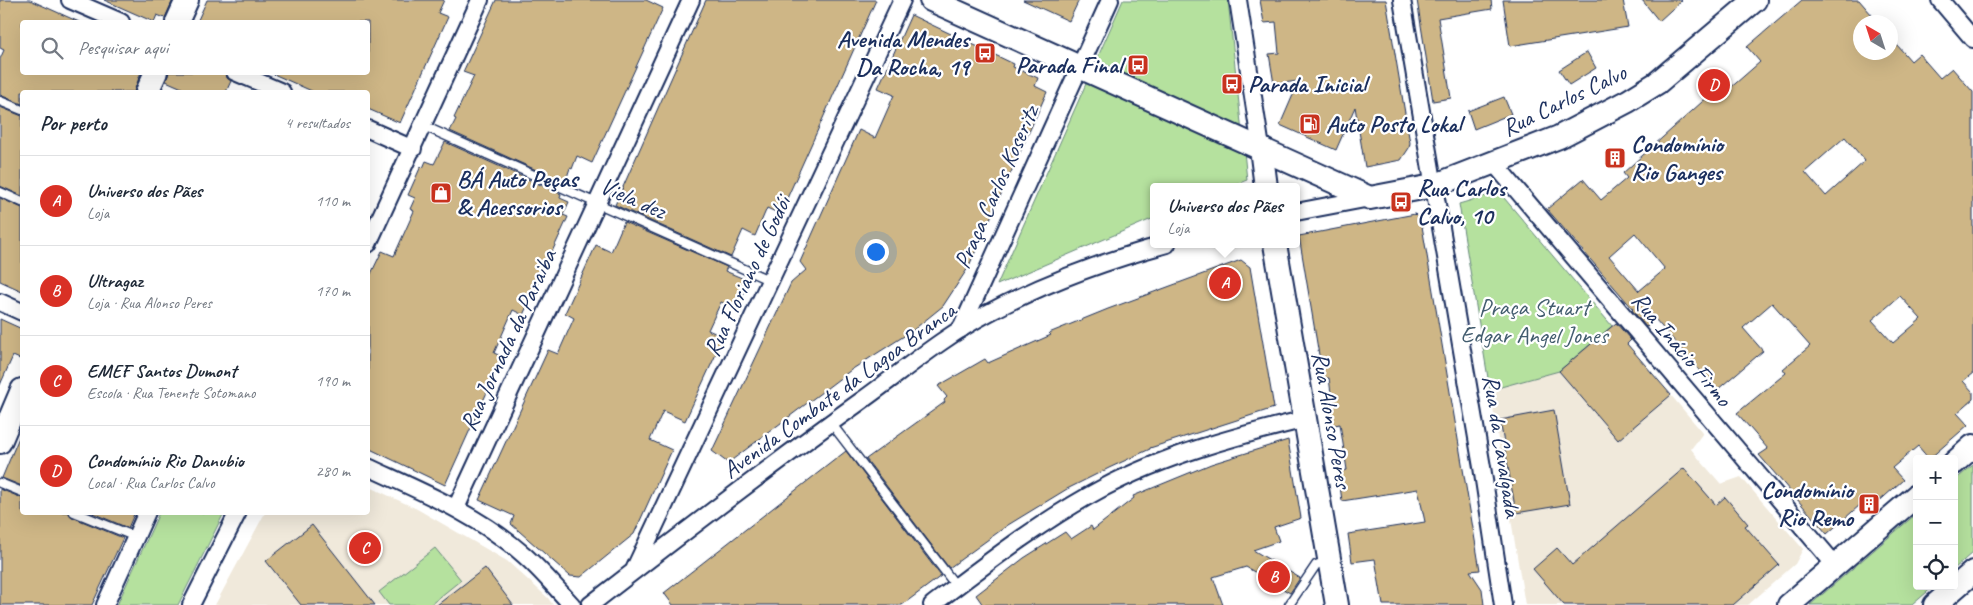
<!DOCTYPE html>
<html lang="pt">
<head>
<meta charset="utf-8">
<style>
	body { margin:0; font-family:Caveat,sans-serif; background:#f2f2f3; color:#1f2937 }
	.controls { position:absolute; right:15px; bottom:15px; display:grid; overflow:hidden; border-radius:5px; box-shadow:0 5px 20px #0002 }
	.controls button { width:45px; height:45px; display:grid; place-items:center; padding:0; border:0; border-bottom:1px solid #e0e1e3; background:#fff; color:#1f2937; font:25px sans-serif }
	.compass { position:absolute; left:1853px; top:15px; width:45px; height:45px; border-radius:50%; background:#fff; box-shadow:0 5px 20px #0002; rotate:321deg }
	.you { position:absolute; left:875px; top:251px; width:18px; height:18px; margin:-12px; border:4px solid #fff; border-radius:50%; background:#1a73e8; box-shadow:0 0 0 8px #1a73e833 }
	.badge { display:grid; place-items:center; width:32px; height:32px; border-radius:50%; background:#d93025; color:#fff; font-size:16px; font-weight:700 }
	.pin { position:absolute; translate:-50% -50%; border:2px solid #fff; box-shadow:0 1px 5px #0006 }
	.popup { position:absolute; left:1150px; top:183px; width:150px; height:65px; box-sizing:border-box; display:grid; place-content:center; border-radius:5px; background:#fff; filter:drop-shadow(0 1px 4px #0005); font-size:16px; white-space:nowrap; color:#747a83 }
	.popup b { font-size:19px; color:#1f2937 }
	.popup::after { content:''; position:absolute; left:50%; top:100%; margin-left:-10px; border:10px solid transparent; border-top-color:#fff }
	.list { margin:0; padding:0; list-style:none }
	h2 { display:flex; justify-content:space-between; align-items:center; height:65px; margin:0; padding:0 20px; font-size:21px }
	h2 small { font-size:16px; font-weight:400; color:#747a83 }
	.list li { display:grid; grid-template-columns:32px 1fr auto; gap:15px; align-items:center; box-sizing:border-box; height:90px; padding:0 20px; border-top:1px solid #e0e1e3 }
	.list b { display:block; font-size:19px; white-space:nowrap }
	.list p { margin:0; font-size:16px; white-space:nowrap; color:#747a83 }
	.list em { font-size:16px; font-style:normal; color:#747a83 }
	.icon { flex:none; width:28px; height:28px; fill:none; stroke:currentColor; stroke-width:2; stroke-linecap:round; stroke-linejoin:round }
	.map { position:relative; flex:none; width:1973px; height:605px; overflow:hidden }
	.search { position:absolute; background:#fff; box-shadow:0 5px 20px #0002; left:20px; top:20px; width:350px; height:55px; display:flex; align-items:center; gap:12px; box-sizing:border-box; padding:0 18px; border-radius:5px; color:#747a83; font-size:19px }
	.panel { position:absolute; background:#fff; box-shadow:0 5px 20px #0002; left:20px; top:90px; width:350px; height:425px; border-radius:5px }
	.map>svg:first-child { display:block }
	.built { fill:#f0e9db }
	.green { fill:#b5e19e; stroke:#68887e }
	.building { fill:#ceb686; stroke:#1b2f5e; fill-rule:evenodd }
	.lines { fill:none; stroke-linecap:round; stroke-linejoin:round }
	.lane-casing { stroke:#1b2f5e; stroke-width:11 }
	.street-casing { stroke:#1b2f5e; stroke-width:20 }
	.secondary-casing { stroke:#1b2f5e; stroke-width:26 }
	.lane { stroke:#fff; stroke-width:8 }
	.street { stroke:#fff; stroke-width:16 }
	.secondary { stroke:#fff; stroke-width:22 }
	.labels { text-anchor:middle; stroke-width:4.5; stroke-linejoin:round; paint-order:stroke }
	.poi-label { font-size:24px; font-weight:bold; fill:#1b2f5e; stroke:#fff; text-anchor:start }
	.street-label { font-size:24px; fill:#1b2f5e; stroke:#fff }
	.park-label { font-size:24px; fill:#425c6e; stroke:#fff }
</style>
</head>
<body>
<div class="map">
<svg width="1973" height="605" viewBox="0 0 1973 605">
	<rect width="100%" height="100%" fill="#fff"/>
	<filter id="ink" filterUnits="userSpaceOnUse"><feTurbulence type="fractalNoise" baseFrequency=".02" numOctaves="2"/><feDisplacementMap in="SourceGraphic" scale="10" xChannelSelector="R" yChannelSelector="G"/><feConvolveMatrix kernelMatrix="1 2 1 2 8 2 1 2 1" color-interpolation-filters="sRGB"/></filter>
	<g filter="url(#ink)">
		<g class="built">
			<polygon points="1612,326 1703,433 1691,449 1700,460 1721,484 1741,477 1803,549 1795,564 1748,605 1525,605 1490,390 1559,371"/>
			<polygon points="368,486 417,509 507,561 548,598 553,605 215,605 265,513 368,512"/>
		</g>
		<g class="green">
			<polygon points="1123,0 1228,0 1247,180 1229,187 1154,187 1154,218 997,285"/>
			<polygon points="1499,192 1612,326 1559,371 1490,390 1459,204"/>
			<polygon points="1973,465 1973,552 1954,569 1954,481"/>
			<polygon points="159,513 224,513 178,605 117,605"/>
			<polygon points="1917,513 1917,586 1934,586 1912,605 1810,605"/>
			<polygon points="435,548 461,580 430,605 389,605 379,592"/>
		</g>
		<g class="building">
			<polygon points="0,0 30,0 79,22 22,22 22,72 141,72 134,92 22,92 22,104 0,95 0,59 4,50 0,48"/>
			<polygon points="104,0 173,0 165,18 157,15 154,22"/>
			<polygon points="207,0 444,0 438,13 448,17 400,123 368,109 368,92 314,92 269,72 368,72 368,22 197,22"/>
			<polygon points="496,0 646,0 663,8 592,163 577,156 572,169 570,168 565,183 450,131 456,119 454,118 474,76 463,72"/>
			<polygon points="706,0 876,0 780,214 767,208 755,236 743,230 731,257 615,205"/>
			<polygon points="1023,0 1079,0 1069,21"/>
			<polygon points="1260,0 1386,0 1410,143 1409,148 1401,160 1365,167 1355,107 1336,150 1280,125 1299,81 1274,84 1269,54 1279,53 1276,22 1264,23"/>
			<polygon points="1417,0 1491,0 1492,9 1438,18 1451,98 1433,101"/>
			<polygon points="1503,0 1623,0 1628,27 1510,46"/>
			<polygon points="1642,0 1682,0 1659,21"/>
			<path d="M1802 0H1859L1878 22H1860V52H1890V37L1911 61 1919 54 1940 78 1952 68 1973 92V373L1963 381 1973 392V399L1957 413 1968 425 1929 459 1918 446 1892 468 1903 480 1866 513 1860 505 1827 534 1759 455 1768 449 1737 413 1786 373 1783 369 1810 346 1772 303 1743 328 1763 351 1717 390 1655 319 1646 327 1632 310 1633 309 1547 209 1583 179 1601 200 1627 178 1623 173 1722 84 1728 90 1760 62 1747 47ZM1845 137 1865 161 1826 196 1805 172ZM1635 233 1665 269 1639 291 1609 256ZM1900 296 1921 319 1893 343 1872 320Z"/>
			<polygon points="911,15 1014,64 1013,67 1038,78 1035,86 1047,92 968,268 943,306 912,331 851,370 728,463 712,451 791,283 806,270 800,262 859,130 875,138 894,95 878,88"/>
			<polygon points="1587,52 1596,68 1569,85 1559,70"/>
			<polygon points="169,72 225,72 227,78 231,81 226,92 180,92 182,88 166,81"/>
			<polygon points="1504,97 1511,114 1474,129 1468,111"/>
			<polygon points="0,107 22,116 22,196 0,186"/>
			<polygon points="445,142 561,194 560,198 569,202 563,215 568,217 523,315 513,310 494,353 503,357 445,485 368,448 368,280 382,251 394,256 414,211 410,209 415,198 408,195 421,166 423,168 426,161 434,164"/>
			<polygon points="0,198 22,208 22,291 0,281"/>
			<polygon points="1415,214 1421,220 1480,570 1470,571 1482,589 1484,605 1383,605 1375,559 1352,562 1348,534 1425,522 1418,489 1342,501 1338,471 1347,470 1340,424 1330,426 1328,410 1333,409 1329,378 1323,379 1299,236"/>
			<polygon points="624,222 727,267 725,271 749,281 737,309 721,302 708,330 724,337 685,421 663,411 650,440 672,450 634,534 581,577 570,576 511,524 514,516 479,500 548,350 558,354 574,318 565,313 596,245 611,252"/>
			<polygon points="1241,260 1250,267 1274,408 1150,448 1150,449 1109,468 1067,489 1008,525 949,568 866,459 945,402 944,400 947,397 938,386 985,359 988,363 1051,335 1049,333 1108,309"/>
			<polygon points="0,319 22,329 22,360 13,356 0,385"/>
			<polygon points="1616,323 1631,340 1627,344 1671,395 1618,440 1559,371"/>
			<polygon points="1554,410 1570,504 1516,513 1500,420"/>
			<polygon points="22,430 22,486 2,478"/>
			<polygon points="1288,440 1301,518 1274,527 1279,541 1253,550 1300,578 1290,593 1246,567 1213,577 1223,605 983,605 976,595 1024,558 1065,532 1071,539 1091,526 1093,530 1134,498 1133,496 1211,464"/>
			<polygon points="846,451 941,576 902,605 673,605 664,593"/>
			<polygon points="1684,468 1716,505 1725,497 1748,524 1745,526 1779,565 1733,605 1564,605 1533,569 1557,548 1572,565"/>
			<polygon points="0,489 22,498 22,512 68,512 72,517 123,538 92,605 0,605"/>
			<polygon points="90,512 135,512 128,528"/>
			<polygon points="312,525 375,605 301,605 266,561"/>
			<polygon points="485,568 513,605 437,605"/>
		</g>
		<g class="lines">
			<g class="lane-casing">
				<g id="lane">
					<polyline points="0,101 22,110"/>
					<polyline points="424,126 771,281"/>
					<polyline points="0,192 22,202"/>
					<polyline points="831,423 957,587"/>
					<polyline points="0,483 22,492"/>
					<polyline points="74,512 136,537"/>
					<polyline points="1289,605 1316,565 1327,561"/>
				</g>
			</g>
			<g class="street-casing">
				<g id="street">
					<polyline points="70,0 121,22"/>
					<polyline points="1238,0 1261,148"/>
					<polyline points="1402,0 1482,467 1503,605"/>
					<polyline points="1940,0 1973,39"/>
					<polyline points="235,72 282,92"/>
					<polyline points="368,129 413,149"/>
					<polyline points="1494,163 1835,565"/>
					<polyline points="1296,212 1370,198"/>
					<polyline points="368,244 480,0"/>
					<polyline points="0,302 22,312"/>
					<polyline points="961,329 1110,0"/>
					<path d="M368 467C422 492 479 515 524 555 541 570 556 588 572 605"/>
					<polyline points="456,508 691,0"/>
					<polyline points="635,568 902,0"/>
					<polyline points="105,605 147,512"/>
					<polyline points="191,605 238,512"/>
					<path d="M590 605C679 536 769 467 861 401 903 371 943 337 988 313 1046 282 1104 261 1167 244"/>
					<path d="M932 605C986 564 1041 521 1101 489 1165 455 1236 436 1306 419"/>
				</g>
			</g>
			<g class="secondary-casing">
				<g id="secondary">
					<polyline points="931,0 1370,198 1433,186 1559,137 1628,101 1657,83 1755,0"/>
					<polyline points="177,22 187,0"/>
					<polyline points="147,92 156,72"/>
					<polyline points="1261,148 1266,187"/>
					<polyline points="1275,244 1337,605"/>
					<polyline points="0,442 22,390"/>
					<polyline points="1954,463 1973,446"/>
					<polyline points="1789,605 1917,495"/>
					<polyline points="1935,605 1973,572"/>
				</g>
			</g>
			<use href="#lane" class="lane"/>
			<use href="#street" class="street"/>
			<use href="#secondary" class="secondary"/>
		</g>
	</g>
	<defs>
		<g id="bus-square" transform="scale(1.125)"><rect x="-9" y="-9" width="18" height="18" rx="4" fill="#c8321e" stroke="#fff"/><path d="M-5-6H5V4H4V6H2V4H-2V6H-4V4H-5ZM-3.5-4V0h7V-4ZM-3.5 1.2v1.5H-2V1.2ZM2 1.2v1.5H3.5V1.2Z" fill="#fff"/></g>
		<g id="fuel-square" transform="scale(1.125)"><rect x="-9" y="-9" width="18" height="18" rx="4" fill="#c8321e" stroke="#fff"/><path d="M-5.5-6h7V0h2V4h1.3V-2.5L3-4.5l.8-.8L6-3V5H2.5V1h-1V6h-7ZM-4.2-4.7v3.2H.2V-4.7Z" fill="#fff"/></g>
		<g id="building-square" transform="scale(1.125)"><rect x="-9" y="-9" width="18" height="18" rx="4" fill="#c8321e" stroke="#fff"/><path d="M-4-6H4V6H1V3H-1V6H-4ZM-2.5-4.3h1.7v1.8h-1.7ZM.8-4.3h1.7v1.8H.8ZM-2.5-1h1.7V.8h-1.7ZM.8-1h1.7V.8H.8Z" fill="#fff"/></g>
		<g id="shop-square" transform="scale(1.125)"><rect x="-9" y="-9" width="18" height="18" rx="4" fill="#c8321e" stroke="#fff"/><path d="M-5-2.5h2.3a2.7 3.5 0 0 1 5.4 0H5L5.5 6h-11ZM-1.5-2.5h3a1.5 2.3 0 0 0-3 0Z" fill="#fff"/></g>
	</defs>
	<g fill-rule="evenodd">
		<use href="#bus-square" x="985" y="53"/>
		<use href="#bus-square" x="1138" y="65"/>
		<use href="#bus-square" x="1232" y="84"/>
		<use href="#fuel-square" x="1310" y="124"/>
		<use href="#building-square" x="1615" y="158"/>
		<use href="#shop-square" x="441" y="193"/>
		<use href="#bus-square" x="1401" y="202"/>
		<use href="#building-square" x="1869" y="504"/>
	</g>
	<g class="labels">
		<g class="poi-label">
			<text x="969" y="47" text-anchor="end">Avenida Mendes<tspan x="969" dy="28">Da Rocha, 19</tspan></text>
			<text x="1122" y="73" text-anchor="end">Parada Final</text>
			<text x="1248" y="92">Parada Inicial</text>
			<text x="1326" y="132">Auto Posto Lokal</text>
			<text x="1631" y="152">Condomínio<tspan x="1631" dy="28">Rio Ganges</tspan></text>
			<text x="457" y="187">BÁ Auto Peças<tspan x="457" dy="28">&amp; Acessorios</tspan></text>
			<text x="1417" y="196">Rua Carlos<tspan x="1417" dy="28">Calvo, 10</tspan></text>
			<text x="1853" y="498" text-anchor="end">Condomínio<tspan x="1853" dy="28">Rio Remo</tspan></text>
		</g>
		<g class="street-label">
			<text transform="translate(1564 100) rotate(-26)" y="8">Rua Carlos Calvo</text>
			<text transform="translate(996 187) rotate(-66)" y="8">Praça Carlos Koseritz</text>
			<text transform="translate(633 198) rotate(24)" y="8">Viela dez</text>
			<text transform="translate(747 276) rotate(-65)" y="8">Rua Floriano de Godói</text>
			<text transform="translate(508 340) rotate(-65)" y="8">Rua Jornada da Paraiba</text>
			<text transform="translate(1682 349) rotate(50)" y="8">Rua Inácio Firmo</text>
			<text transform="translate(839 390) rotate(-36)" y="8">Avenida Combate da Lagoa Branca</text>
			<text transform="translate(1332 420) rotate(80)" y="8">Rua Alonso Peres</text>
			<text transform="translate(1502 446) rotate(81)" y="8">Rua da Cavalgada</text>
		</g>
		<g class="park-label">
			<text x="1534" y="315">Praça Stuart<tspan x="1534" dy="28">Edgar Angel Jones</tspan></text>
		</g>
	</g>
</svg>
<div class="controls">
<button>+</button>
<button>−</button>
<button><svg class="icon" aria-label="locate" viewBox="0 0 24 24"><circle cx="12" cy="12" r="6"/><path d="M12 2v4M12 18v4M2 12h4M18 12h4"/></svg></button>
</div>
<svg class="compass" viewBox="-18 -18 36 36"><path d="M0-13l5 13h-10z" fill="#e53935"/><path d="M0 13l5-13h-10z" fill="#747a83"/></svg>
<div class="you"></div>
<div class="pin badge" style="left:1225px;top:283px">A</div>
<div class="popup"><b>Universo dos Pães</b>Loja</div>
<div class="pin badge" style="left:1274px;top:577px">B</div>
<div class="pin badge" style="left:365px;top:548px">C</div>
<div class="pin badge" style="left:1714px;top:85px">D</div>
<div class="search"><svg class="icon" aria-label="search" viewBox="0 0 24 24"><circle cx="10" cy="10" r="6"/><path d="M15 15l6 6"/></svg>Pesquisar aqui</div>
<section class="panel">
<h2>Por perto<small>4 resultados</small></h2>
<ul class="list">
<li><span class="badge">A</span><div><b>Universo dos Pães</b><p>Loja</p></div><em>110 m</em></li>
<li><span class="badge">B</span><div><b>Ultragaz</b><p>Loja · Rua Alonso Peres</p></div><em>170 m</em></li>
<li><span class="badge">C</span><div><b>EMEF Santos Dumont</b><p>Escola · Rua Tenente Sotomano</p></div><em>190 m</em></li>
<li><span class="badge">D</span><div><b>Condomínio Rio Danubio</b><p>Local · Rua Carlos Calvo</p></div><em>280 m</em></li>
</ul>
</section>
</div>
</body>
</html>
